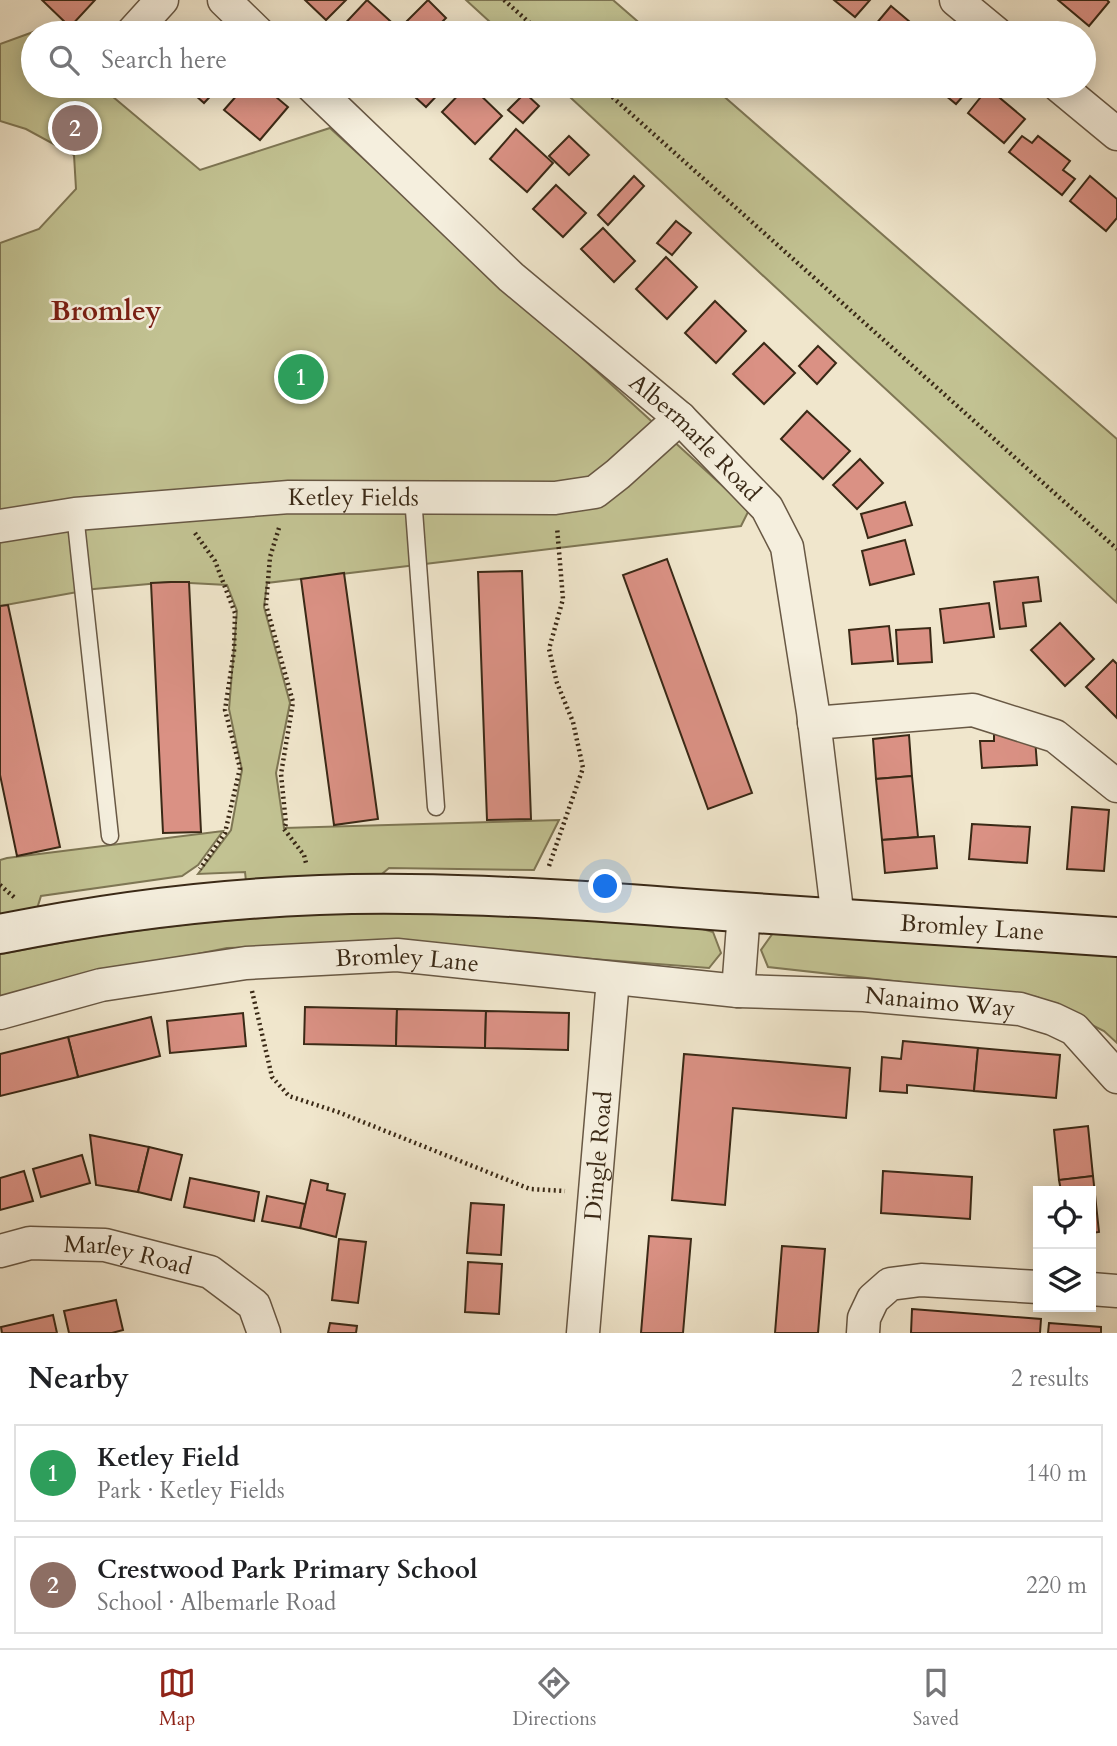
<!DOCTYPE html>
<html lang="en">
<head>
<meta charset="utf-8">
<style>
	body { margin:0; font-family:Cardo,serif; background:#f6f6f6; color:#202124 }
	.controls { position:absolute; right:21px; bottom:21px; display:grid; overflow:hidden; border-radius:0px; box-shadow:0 4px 18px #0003 }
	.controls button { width:63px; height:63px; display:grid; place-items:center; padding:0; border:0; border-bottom:2px solid #e0e0e0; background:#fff; color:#202124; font:35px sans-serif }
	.you { position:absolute; left:606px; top:887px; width:24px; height:24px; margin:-18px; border:5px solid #fff; border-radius:50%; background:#1a73e8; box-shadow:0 0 0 10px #1a73e833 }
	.badge { display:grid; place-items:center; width:46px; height:46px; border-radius:50%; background:#8f2418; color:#fff; font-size:23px; font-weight:700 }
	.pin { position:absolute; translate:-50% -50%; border:4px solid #fff; box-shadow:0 2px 7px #0006 }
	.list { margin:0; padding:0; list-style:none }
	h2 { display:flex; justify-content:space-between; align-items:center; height:91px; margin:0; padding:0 28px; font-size:30px }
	h2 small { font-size:23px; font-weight:400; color:#757577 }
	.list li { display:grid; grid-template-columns:46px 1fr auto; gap:21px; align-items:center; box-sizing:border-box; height:98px; margin:0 14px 14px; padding:0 14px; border:2px solid #e0e0e0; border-radius:0px }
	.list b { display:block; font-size:26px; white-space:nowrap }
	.list p { margin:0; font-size:23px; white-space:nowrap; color:#757577 }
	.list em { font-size:23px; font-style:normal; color:#757577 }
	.icon { flex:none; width:38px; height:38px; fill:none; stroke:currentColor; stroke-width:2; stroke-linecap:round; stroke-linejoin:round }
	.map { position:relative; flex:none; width:1117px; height:1333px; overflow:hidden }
	.search { position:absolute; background:#fff; box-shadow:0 4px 18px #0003; left:21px; right:21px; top:21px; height:77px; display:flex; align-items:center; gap:18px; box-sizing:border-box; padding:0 24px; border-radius:38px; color:#757577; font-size:26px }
	.sheet { height:315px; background:#fff }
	nav { display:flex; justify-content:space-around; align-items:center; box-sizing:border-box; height:98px; border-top:2px solid #e0e0e0; background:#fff; font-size:19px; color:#757577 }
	nav a { display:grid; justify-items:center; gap:4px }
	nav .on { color:#8f2418 }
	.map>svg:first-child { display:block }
	.green { fill:#c2c292; stroke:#7e7654; stroke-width:2 }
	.building { fill:#da9184; stroke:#3a2916; stroke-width:2 }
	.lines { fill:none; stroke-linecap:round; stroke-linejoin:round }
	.lane-casing { stroke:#685844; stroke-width:19 }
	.street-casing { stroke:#685844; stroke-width:35 }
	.secondary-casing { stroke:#3a2916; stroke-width:42 }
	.path { stroke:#3a2916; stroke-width:4.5; stroke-dasharray:2 3.5; stroke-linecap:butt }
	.lane { stroke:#f5efde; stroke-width:16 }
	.street { stroke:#f5efde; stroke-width:32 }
	.secondary { stroke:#f5efde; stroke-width:38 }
	.labels { text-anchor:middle; stroke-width:5; stroke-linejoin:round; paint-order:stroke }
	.street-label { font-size:24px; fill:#3a2916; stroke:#f5efde }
	.quarter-label { font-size:28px; font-weight:bold; fill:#7a1f14; stroke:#f5efde }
</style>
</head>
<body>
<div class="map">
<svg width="1117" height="1333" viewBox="0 0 1117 1333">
	<rect width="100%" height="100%" fill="#f0e6cc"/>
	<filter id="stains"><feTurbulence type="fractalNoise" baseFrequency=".00286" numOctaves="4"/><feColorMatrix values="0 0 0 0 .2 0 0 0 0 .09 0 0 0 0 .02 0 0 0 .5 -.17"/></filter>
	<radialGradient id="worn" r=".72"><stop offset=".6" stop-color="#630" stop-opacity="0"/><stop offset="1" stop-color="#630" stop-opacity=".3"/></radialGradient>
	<g class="green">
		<polygon points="466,0 613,0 651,33 502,33"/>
		<polygon points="36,31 38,33 33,33 33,86 100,86 200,170 330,128 749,510 741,526 267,583 264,607 290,703 276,773 284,828 559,820 534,870 389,868 375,880 247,891 245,872 198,874 231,830 242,770 229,709 237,611 227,585 171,582 94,589 0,606 0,243 39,229 76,189 74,155 26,129 0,121 0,44"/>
		<polygon points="558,86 712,86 1117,439 1117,603"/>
		<polygon points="223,831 198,865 182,876 41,896 34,918 0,924 0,860 7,858"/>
		<polygon points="380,908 685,924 713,932 721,953 709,968 400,944 227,948 38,986 0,998 0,954 103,935 198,923"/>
		<polygon points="773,933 1117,954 1117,1043 1104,1031 1037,997 768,967 761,950"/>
	</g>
	<g class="building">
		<polygon points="42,0 95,0 70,27"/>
		<polygon points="305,0 346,0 326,20"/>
		<polygon points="367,0 399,29 395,33 340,33 338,31"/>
		<polygon points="428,0 446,18 431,33 416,33 405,23"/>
		<polygon points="834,0 870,0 855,17"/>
		<polygon points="1058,0 1107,0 1109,2 1089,26"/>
		<polygon points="891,6 923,33 873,33 870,31"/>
		<polygon points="185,86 220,86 204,103"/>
		<polygon points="245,86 263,86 288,107 260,140 224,110"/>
		<polygon points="403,86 446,86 426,107"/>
		<polygon points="467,86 471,86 502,116 475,144 442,112"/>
		<polygon points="934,86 972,86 956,104"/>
		<polygon points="988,88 1025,119 1004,143 968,113"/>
		<polygon points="525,93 539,106 523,123 508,110"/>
		<polygon points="516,129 553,163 527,192 490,159"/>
		<polygon points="569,136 589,155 569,175 549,156"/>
		<polygon points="1022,136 1032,143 1038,136 1070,161 1063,170 1075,179 1062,195 1009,152"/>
		<polygon points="634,176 644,186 608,225 598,215"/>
		<polygon points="1090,176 1117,199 1117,218 1106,231 1070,201"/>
		<polygon points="556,185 586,213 563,237 533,209"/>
		<polygon points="676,221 691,233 672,255 657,243"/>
		<polygon points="603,228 635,261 614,282 581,249"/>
		<polygon points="666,257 697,287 667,319 636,289"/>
		<polygon points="715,301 746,331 716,363 685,333"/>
		<polygon points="764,343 795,373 764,404 733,374"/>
		<polygon points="818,346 836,363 817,384 799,366"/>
		<polygon points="807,411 850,451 823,479 781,439"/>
		<polygon points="860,459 883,483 857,509 833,485"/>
		<polygon points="905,502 912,525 868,538 861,514"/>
		<polygon points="905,540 914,574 870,585 862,551"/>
		<polygon points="667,559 752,793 708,809 623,575"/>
		<polygon points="522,571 531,819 487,820 478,572"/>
		<polygon points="344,573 378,819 334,825 301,579"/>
		<polygon points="1038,577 1041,601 1023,603 1026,626 1000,629 994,582"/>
		<polygon points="171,582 189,582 201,832 163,833 151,583"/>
		<polygon points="989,603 994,637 944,643 940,609"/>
		<polygon points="8,605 60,847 17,856 0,775 0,606"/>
		<polygon points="1060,623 1094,659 1065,686 1031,650"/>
		<polygon points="889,626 893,661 852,664 849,630"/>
		<polygon points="930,628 932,662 898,664 896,630"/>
		<polygon points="1113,660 1117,664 1117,718 1086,687"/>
		<polygon points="994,731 1035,738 1037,765 982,768 980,741 994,741"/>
		<polygon points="909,735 912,776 876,779 873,739"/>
		<polygon points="912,776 918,837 882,840 876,779"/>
		<polygon points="1072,807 1109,810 1104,871 1067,869"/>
		<polygon points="972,824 1030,827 1027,863 969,859"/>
		<polygon points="934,836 937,868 885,873 882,840"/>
		<polygon points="305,1007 397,1009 396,1046 304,1044"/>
		<polygon points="397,1009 486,1011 485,1048 396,1046"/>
		<polygon points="486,1011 569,1013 568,1050 485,1048"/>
		<polygon points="243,1013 246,1046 170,1053 167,1021"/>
		<polygon points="151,1017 160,1056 78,1077 68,1037"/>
		<polygon points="68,1037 78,1077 0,1096 0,1054"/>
		<polygon points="903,1041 978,1048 974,1091 907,1085 907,1093 880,1091 882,1057 901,1059"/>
		<polygon points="978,1048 1060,1055 1056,1098 974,1091"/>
		<polygon points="684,1054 850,1068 846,1118 733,1108 725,1205 672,1200"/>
		<polygon points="1088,1126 1093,1176 1059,1180 1054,1130"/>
		<polygon points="90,1135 149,1147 138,1192 96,1185"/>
		<polygon points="149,1147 182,1155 171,1200 138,1192"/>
		<polygon points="82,1155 90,1183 41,1197 33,1169"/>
		<polygon points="24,1171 33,1201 0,1210 0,1178"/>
		<polygon points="883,1171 972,1177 970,1219 881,1213"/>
		<polygon points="1093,1176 1099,1232 1091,1233 1091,1191 1061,1191 1059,1180"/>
		<polygon points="190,1178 259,1192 254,1221 184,1207"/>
		<polygon points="311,1180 328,1184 327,1190 345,1194 336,1237 300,1228"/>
		<polygon points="267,1196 305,1204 300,1228 262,1221"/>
		<polygon points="471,1203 504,1205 501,1255 467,1253"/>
		<polygon points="649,1236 691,1239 683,1333 641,1333"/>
		<polygon points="339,1239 366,1242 358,1303 332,1300"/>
		<polygon points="782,1246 825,1249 818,1333 775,1333"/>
		<polygon points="468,1262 502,1264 499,1314 465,1312"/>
		<polygon points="116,1300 123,1330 112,1333 69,1333 64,1311"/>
		<polygon points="912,1309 1041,1319 1040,1333 911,1333"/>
		<polygon points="53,1315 57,1333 2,1333 1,1327"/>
		<polygon points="330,1323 357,1326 356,1333 328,1333"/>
		<polygon points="1049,1323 1101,1327 1101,1333 1048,1333"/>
	</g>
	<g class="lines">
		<g class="lane-casing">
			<g id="lane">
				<polyline points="413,497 436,807"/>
				<polyline points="75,514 110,836"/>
			</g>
		</g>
		<g class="street-casing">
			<g id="street">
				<polyline points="224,0 258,33"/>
				<polyline points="956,0 996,33"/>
				<polyline points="132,33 162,0"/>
				<path id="s1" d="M312 86 511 277 680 418 767 508 787 547 813 712 838 919"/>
				<polyline points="1059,86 1117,134"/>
				<path id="s2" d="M0 526 75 514 289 497 555 498 595 492 618 474 680 418"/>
				<polyline points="814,723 973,710 1055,736 1117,786"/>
				<polyline points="738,991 744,912"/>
				<path id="s3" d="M0 1013 101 985 246 963 397 955 738 991 864 995 1020 1009 1053 1019 1074 1029 1117 1077"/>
				<path id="s4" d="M0 1251 30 1243 105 1245 210 1272 254 1305 264 1333"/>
				<polyline points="1091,1289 1117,1291"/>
				<path id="s5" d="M583 1333 613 979"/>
				<polyline points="863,1333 864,1318 873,1299 890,1284 921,1280 1038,1287"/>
			</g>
		</g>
		<g class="secondary-casing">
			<g id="secondary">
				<path id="s6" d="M0 934C133 907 273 892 409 894 514 895 619 903 724 911 855 920 986 928 1117 937"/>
			</g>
		</g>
		<g class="path">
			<polyline points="504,0 541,33"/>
			<polyline points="600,86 1117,549"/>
			<polyline points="279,528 270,557 266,605 293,702 281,774 286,824 284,829 304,855 306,863"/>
			<polyline points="195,533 215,561 235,613 234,651 225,710 240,768 225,833 200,869"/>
			<polyline points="549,866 583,768 573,722 557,683 549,649 563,599 557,527"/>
			<polyline points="0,885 15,898"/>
			<polyline points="252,991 272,1077 289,1096 338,1112 530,1189 565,1191"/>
		</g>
		<use href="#lane" class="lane"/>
		<use href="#street" class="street"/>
		<use href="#secondary" class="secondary"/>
	</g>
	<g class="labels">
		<g class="street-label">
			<text dy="8" stroke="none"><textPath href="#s1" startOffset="520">Albermarle Road</textPath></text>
			<text dy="8" stroke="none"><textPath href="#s2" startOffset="355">Ketley Fields</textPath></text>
			<text dy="8" stroke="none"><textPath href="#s6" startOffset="976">Bromley Lane</textPath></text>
			<text dy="8" stroke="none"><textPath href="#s3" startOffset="413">Bromley Lane</textPath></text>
			<text dy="8" stroke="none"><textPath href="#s3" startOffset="948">Nanaimo Way</textPath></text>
			<text dy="8" stroke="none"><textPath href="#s5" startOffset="178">Dingle Road</textPath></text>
			<text dy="8" stroke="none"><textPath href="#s4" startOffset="130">Marley Road</textPath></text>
		</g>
		<g class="quarter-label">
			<text x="106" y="320">Bromley</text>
		</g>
	</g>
	<rect width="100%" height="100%" filter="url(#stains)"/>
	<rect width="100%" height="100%" fill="url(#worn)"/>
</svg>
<div class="controls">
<button><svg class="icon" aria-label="locate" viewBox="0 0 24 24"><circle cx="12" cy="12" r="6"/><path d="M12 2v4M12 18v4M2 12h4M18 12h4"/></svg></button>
<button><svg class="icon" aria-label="layers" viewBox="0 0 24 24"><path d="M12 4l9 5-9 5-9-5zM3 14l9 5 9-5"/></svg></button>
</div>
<div class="you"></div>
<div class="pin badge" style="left:301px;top:377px;background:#2e9e5b">1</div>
<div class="pin badge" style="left:75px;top:128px;background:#8d6e63">2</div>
<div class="search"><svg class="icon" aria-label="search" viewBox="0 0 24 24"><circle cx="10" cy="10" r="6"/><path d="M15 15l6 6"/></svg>Search here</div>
</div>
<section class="sheet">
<h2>Nearby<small>2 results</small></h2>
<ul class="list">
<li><span class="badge" style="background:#2e9e5b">1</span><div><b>Ketley Field</b><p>Park · Ketley Fields</p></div><em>140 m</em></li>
<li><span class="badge" style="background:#8d6e63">2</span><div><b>Crestwood Park Primary School</b><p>School · Albemarle Road</p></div><em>220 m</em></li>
</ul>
</section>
<nav>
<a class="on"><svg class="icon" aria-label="map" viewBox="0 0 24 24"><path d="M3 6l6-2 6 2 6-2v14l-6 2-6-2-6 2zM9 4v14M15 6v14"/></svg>Map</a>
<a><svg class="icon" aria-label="directions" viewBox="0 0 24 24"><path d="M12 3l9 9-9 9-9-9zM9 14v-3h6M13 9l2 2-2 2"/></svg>Directions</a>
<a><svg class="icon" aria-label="saved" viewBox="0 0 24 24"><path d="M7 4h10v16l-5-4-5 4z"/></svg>Saved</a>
</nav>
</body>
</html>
